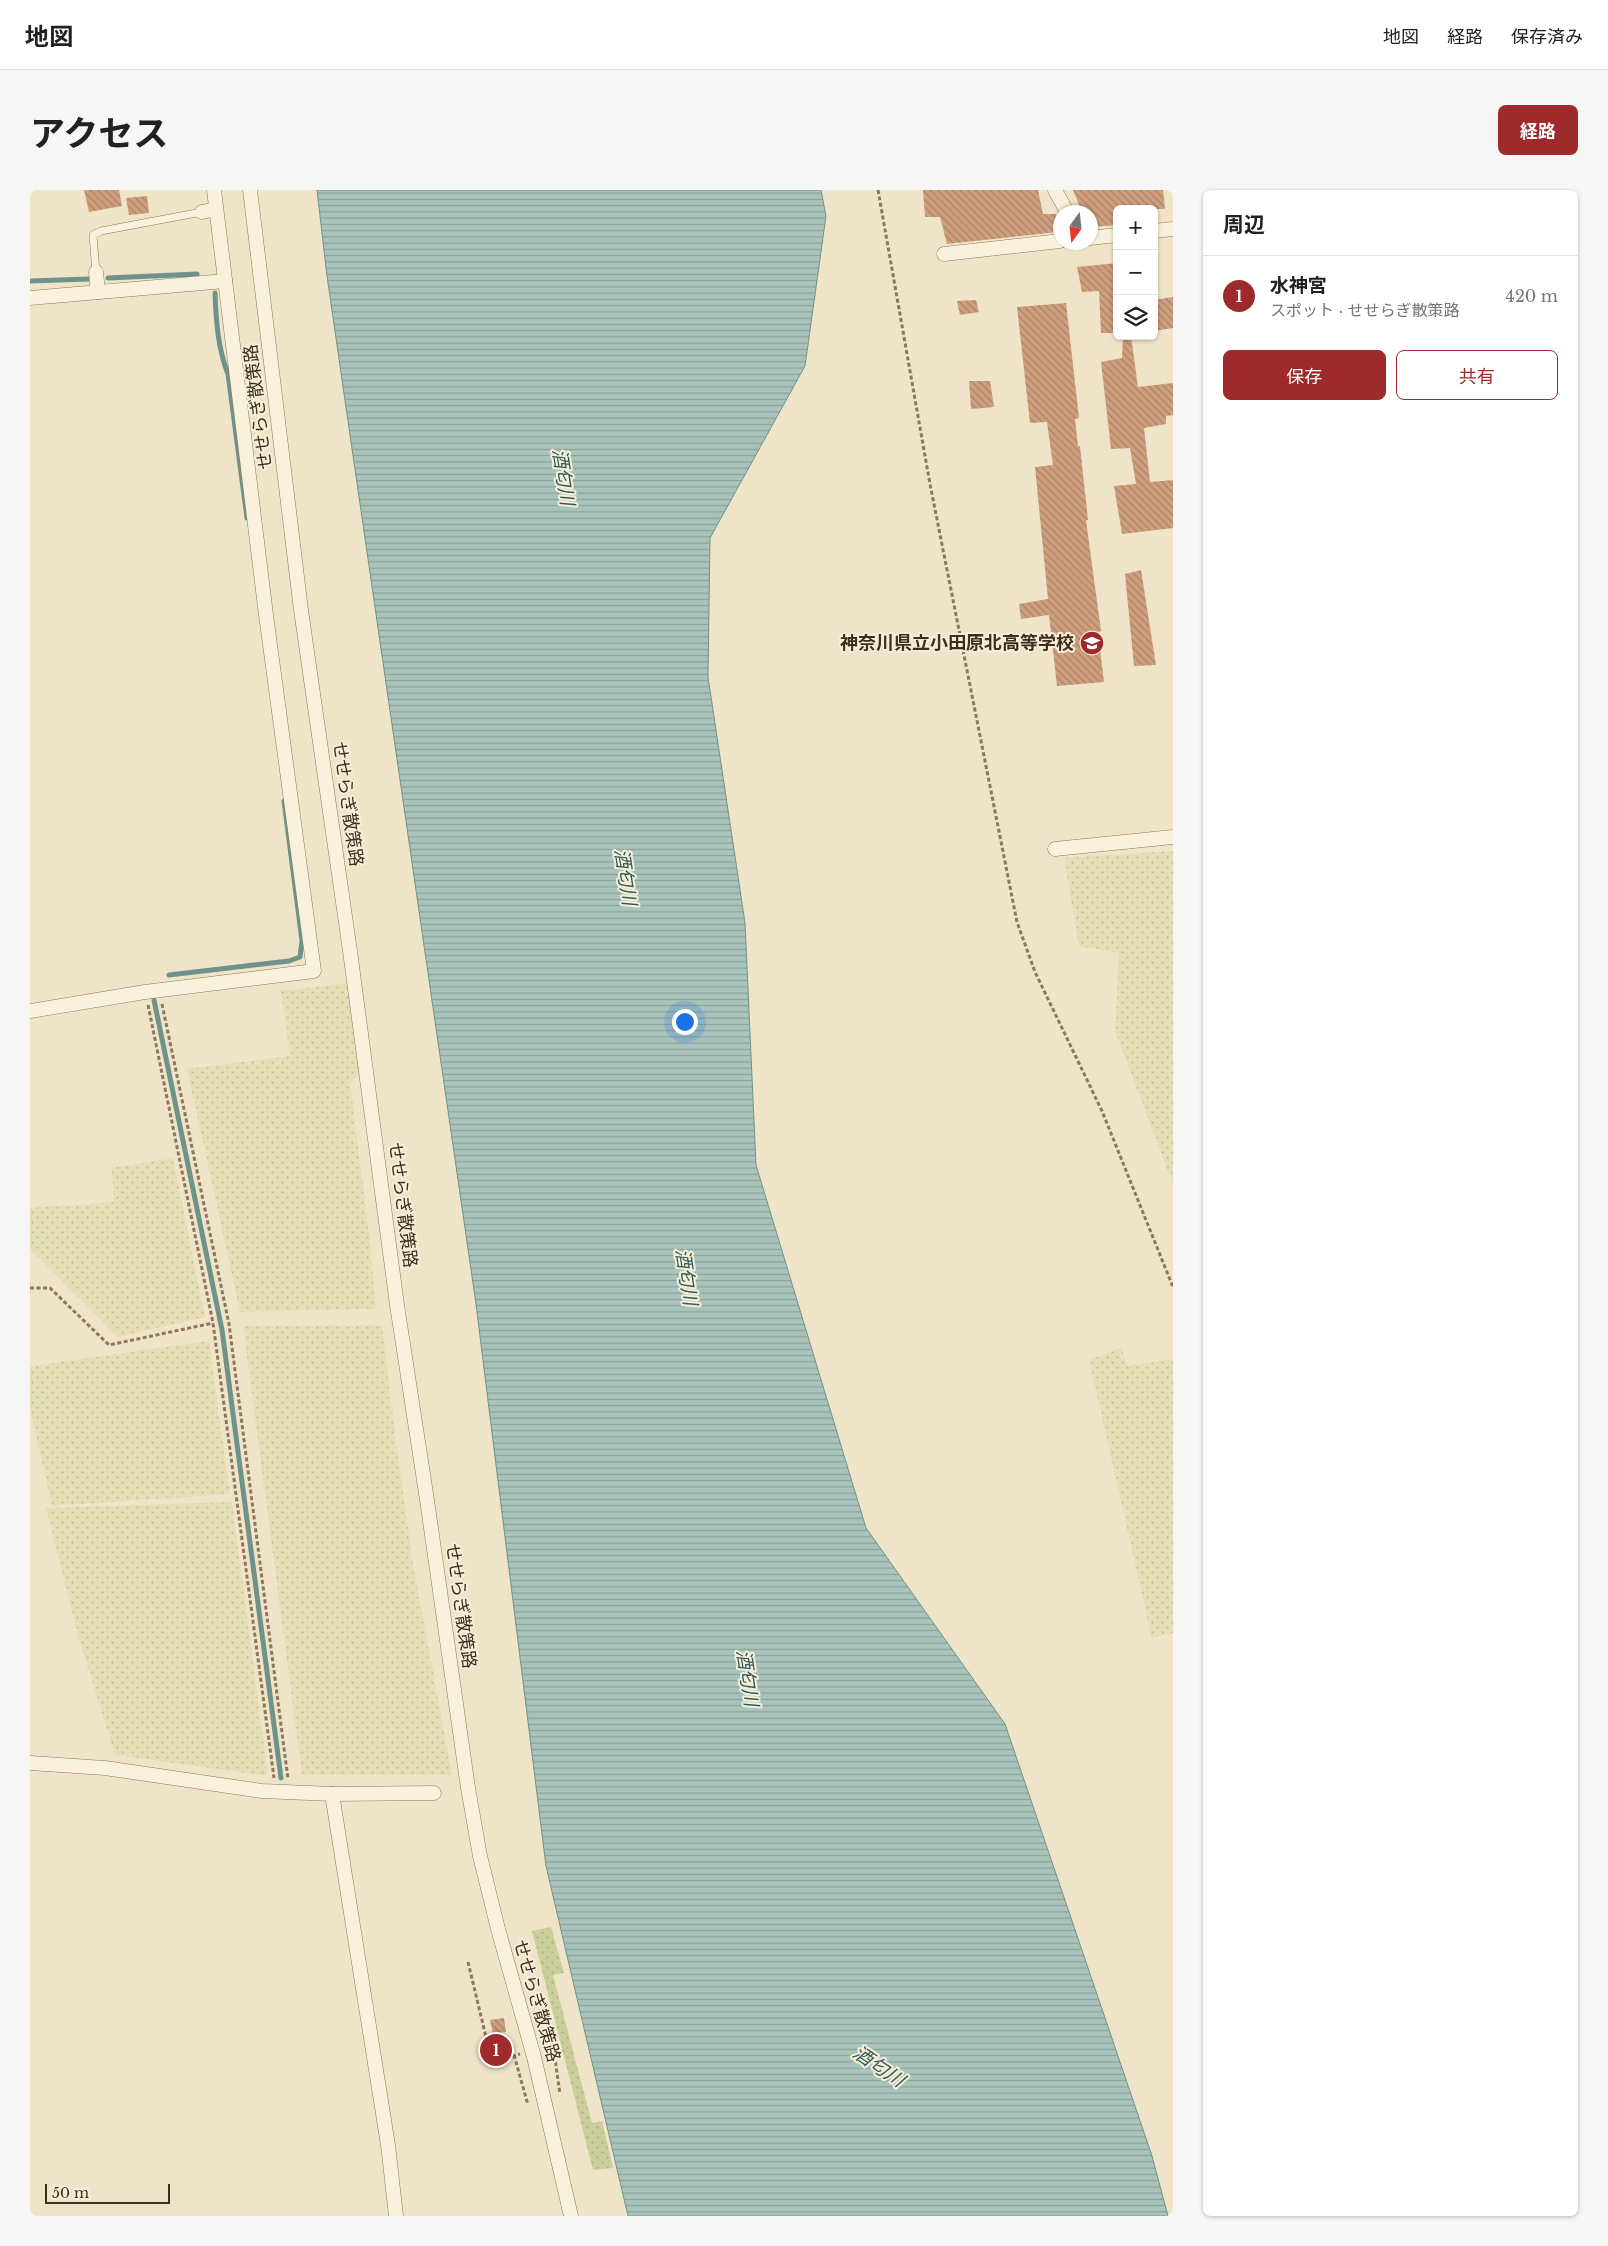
<!DOCTYPE html>
<html lang="ja">
<head>
<meta charset="utf-8">
<style>
	body { margin:0; font-family:"Libre Baskerville","Noto Sans JP",serif; background:#f6f6f6; color:#202124 }
	.controls { position:absolute; right:15px; top:15px; display:grid; overflow:hidden; border-radius:8px; box-shadow:0 1px 4px #0004 }
	.controls button { width:45px; height:45px; display:grid; place-items:center; padding:0; border:0; border-bottom:1px solid #e0e0e0; background:#fff; color:#202124; font:25px sans-serif }
	.compass { position:absolute; left:1023px; top:15px; width:45px; height:45px; border-radius:50%; background:#fff; box-shadow:0 1px 4px #0004; rotate:195deg }
	.scale { position:absolute; left:15px; bottom:12px; width:125px; box-sizing:border-box; padding-left:5px; border:2px solid #3d2e20; border-top:0; font-size:14px; line-height:18px; white-space:nowrap; color:#3d2e20; -webkit-text-stroke:4px #f7eed8; paint-order:stroke }
	.you { position:absolute; left:654px; top:831px; width:18px; height:18px; margin:-12px; border:4px solid #fff; border-radius:50%; background:#1a73e8; box-shadow:0 0 0 8px #1a73e833 }
	.badge { display:grid; place-items:center; width:32px; height:32px; border-radius:50%; background:#9e2a2b; color:#fff; font-size:16px; font-weight:700 }
	.pin { position:absolute; translate:-50% -50%; border:2px solid #fff; box-shadow:0 1px 5px #0006 }
	.list { margin:0; padding:0; list-style:none }
	h2 { display:flex; justify-content:space-between; align-items:center; height:65px; margin:0; padding:0 20px; font-size:21px }
	h2 small { font-size:16px; font-weight:400; color:#757577 }
	.list li { display:grid; grid-template-columns:32px 1fr auto; gap:15px; align-items:center; box-sizing:border-box; height:80px; padding:0 20px; border-top:1px solid #e0e0e0 }
	.list b { display:block; font-size:19px; white-space:nowrap }
	.list p { margin:0; font-size:16px; white-space:nowrap; color:#757577 }
	.list em { font-size:16px; font-style:normal; color:#757577 }
	.actions { display:flex; gap:10px; padding:15px 20px }
	.actions a { flex:1; padding:11px 0; border:1px solid #9e2a2b; border-radius:8px; text-align:center; font-size:18px; color:#9e2a2b }
	.actions .main { background:#9e2a2b; color:#fff }
	.icon { flex:none; width:28px; height:28px; fill:none; stroke:currentColor; stroke-width:2; stroke-linecap:round; stroke-linejoin:round }
	.map { position:relative; flex:none; width:1143px; height:2026px; overflow:hidden; border-radius:8px }
	header { display:flex; align-items:center; gap:30px; box-sizing:border-box; height:70px; padding:0 25px; background:#fff; border-bottom:1px solid #e0e0e0 }
	header strong { font-size:24px }
	nav { display:flex; gap:28px; margin-inline-start:auto; font-size:18px }
	.intro { display:flex; align-items:center; justify-content:space-between; box-sizing:border-box; height:120px; padding:0 30px }
	h1 { margin:0; font-size:35px }
	.button { padding:12px 22px; border-radius:8px; background:#9e2a2b; color:#fff; font-size:18px; font-weight:700 }
	main { display:flex; gap:30px; padding:0 30px }
	aside { flex:1; background:#fff; border-radius:8px; box-shadow:0 1px 4px #0004 }
	.map>svg:first-child { display:block }
	.farmland { fill:url(#farmland-dots) }
	.grass { fill:url(#grass-dots) }
	.water { fill:url(#water-rules); stroke:#6f938a }
	.lines { fill:none; stroke-linecap:round; stroke-linejoin:round }
	.stream { stroke:#6f938a; stroke-width:5 }
	.building { fill:url(#building-back-hatch) }
	.lane-casing { stroke:#8d765c; stroke-width:8 }
	.street-casing { stroke:#8d765c; stroke-width:15 }
	.path { stroke:#8d765c; stroke-width:3; stroke-dasharray:4 2.5; stroke-linecap:butt }
	.lane { stroke:#faf1dc; stroke-width:7 }
	.street { stroke:#faf1dc; stroke-width:14 }
	.labels { text-anchor:middle; stroke-width:4; stroke-linejoin:round; paint-order:stroke }
	.street-label { font-size:18px; fill:#3d2e20; stroke:#f7eed8 }
	.poi-label { font-size:18px; font-weight:bold; fill:#3d2e20; stroke:#f7eed8; text-anchor:end }
	.water-label { font-size:19px; font-style:italic; fill:#2f5d5a; stroke:#f7eed8 }
</style>
</head>
<body>
<header>
<strong>地図</strong>
<nav><a>地図</a><a>経路</a><a>保存済み</a></nav>
</header>
<div class="intro"><h1>アクセス</h1><a class="button">経路</a></div>
<main>
<div class="map">
<svg width="1143" height="2026" viewBox="0 0 1143 2026">
	<defs>
		<pattern id="farmland-dots" width="8" height="8" patternUnits="userSpaceOnUse" patternTransform="scale(1.25)"><rect width="8" height="8" fill="#e6deb5"/><path d="M2 2h.1M6 6h.1" fill="none" stroke="#c6bf9b" stroke-width="1.8" stroke-linecap="round"/></pattern>
		<pattern id="grass-dots" width="8" height="8" patternUnits="userSpaceOnUse" patternTransform="scale(1.25)"><rect width="8" height="8" fill="#c9cf9b"/><path d="M2 2h.1M6 6h.1" fill="none" stroke="#aeb285" stroke-width="1.8" stroke-linecap="round"/></pattern>
		<pattern id="water-rules" width="6" height="5" patternUnits="userSpaceOnUse" patternTransform="scale(1.25)"><rect width="6" height="5" fill="#a9c4bc"/><path d="M0 2.5h6" fill="none" stroke="#8ba098"/></pattern>
		<pattern id="building-back-hatch" width="6" height="6" patternUnits="userSpaceOnUse" patternTransform="scale(1.25)"><rect width="6" height="6" fill="#cf9f7d"/><path d="M-1 5l2 2M0 0l6 6M5-1l2 2" fill="none" stroke="#a98266"/></pattern>
	</defs>
	<rect width="100%" height="100%" fill="#f0e4c8"/>
	<g class="farmland">
		<polygon points="1143,661 1143,994 1085,841 1089,763 1049,756 1034,668"/>
		<polygon points="319,793 331,883 320,893 340,1052 346,1119 210,1122 157,879 260,866 251,801"/>
		<polygon points="143,968 175,1127 88,1147 0,1059 0,1018 84,1012 82,978"/>
		<polygon points="352,1135 366,1252 383,1374 422,1585 272,1585 213,1136"/>
		<polygon points="179,1151 200,1304 22,1316 0,1219 0,1176"/>
		<polygon points="1091,1158 1098,1176 1143,1169 1143,1443 1122,1448 1059,1170"/>
		<polygon points="202,1312 238,1586 85,1565 49,1449 16,1318"/>
	</g>
	<polygon class="grass" points="521,1737 534,1783 523,1785 562,1933 572,1931 583,1978 563,1980 502,1741"/>
	<polygon class="water" points="287,0 791,0 796,26 775,176 680,348 678,487 715,733 726,975 836,1338 975,1534 1122,1966 1138,2026 598,2026 516,1676 446,1114 297,86"/>
	<g class="lines">
		<g class="stream">
			<polyline points="78,88 167,84"/>
			<polyline points="0,91 59,89"/>
			<path d="M185 103C186 131 188 159 198 184L217 328"/>
			<polyline points="139,785 259,771 270,767 272,751 254,611"/>
			<polyline points="124,810 192,1140 251,1588"/>
		</g>
	</g>
	<g class="building">
		<polygon points="54,0 89,0 92,16 59,22"/>
		<polygon points="893,0 1008,0 1013,24 1026,24 1028,42 917,54 910,27 895,27"/>
		<polygon points="1043,0 1133,0 1135,19 1087,19 1087,35 1060,37 1060,22 1052,22"/>
		<polygon points="117,6 119,23 99,25 96,8"/>
		<polygon points="1087,73 1087,143 1071,143 1069,101 1052,102 1047,77"/>
		<polygon points="1143,107 1143,138 1124,141 1124,110"/>
		<polygon points="946,110 949,122 930,125 927,111"/>
		<polygon points="1036,113 1049,228 1045,229 1048,256 1050,256 1058,330 1056,330 1071,441 1068,442 1074,492 1027,496 1019,425 991,429 989,414 1018,409 1005,277 1023,275 1017,232 1000,233 987,117"/>
		<polygon points="1093,146 1101,146 1108,197 1143,193 1143,225 1136,226 1136,234 1114,238 1120,292 1143,290 1143,338 1092,344 1084,296 1106,294 1100,258 1081,259 1071,172 1092,168"/>
		<polygon points="939,191 960,191 964,217 941,219"/>
		<polygon points="1111,380 1126,475 1104,476 1095,384"/>
		<polygon points="474,1828 476,1842 463,1844 460,1830"/>
	</g>
	<g class="lines">
		<g class="lane-casing">
			<polyline id="lane" points="66,82 63,45 71,41 172,22"/>
		</g>
		<g class="street-casing">
			<g id="street">
				<polyline points="220,0 271,420 320,761 367,1115 397,1310 438,1598 450,1666 468,1739 504,1867 541,2026"/>
				<polyline points="1025,0 1037,22"/>
				<polyline points="172,22 186,19"/>
				<polyline points="1124,41 1143,39"/>
				<polyline points="1060,48 1087,45"/>
				<polyline points="914,64 1030,51"/>
				<polyline points="66,82 68,102"/>
				<polyline points="0,108 195,91"/>
				<polyline points="1025,659 1143,647"/>
				<polyline points="0,821 115,802 284,781 236,425 184,0"/>
				<polyline points="0,1573 75,1578 232,1601 302,1604 358,1955 366,2026"/>
				<polyline points="302,1604 404,1603"/>
			</g>
		</g>
		<g class="path">
			<polyline points="848,0 900,294 987,732 1005,782 1072,921 1143,1097"/>
			<polyline points="132,814 199,1134 258,1589"/>
			<polyline points="118,815 183,1133 244,1588"/>
			<polyline points="0,1098 20,1098 79,1155 183,1133"/>
			<polyline points="438,1772 462,1872 490,1864"/>
			<polyline points="517,1834 525,1869 530,1904"/>
			<polyline points="470,1845 475,1868"/>
			<polyline points="484,1865 498,1915"/>
			<polyline points="517,1865 534,1861"/>
		</g>
		<use href="#lane" class="lane"/>
		<use href="#street" class="street"/>
	</g>
	<defs>
		<g id="school-disc" transform="scale(1.25)"><circle r="9.5" fill="#9e2a2b" stroke="#f7eed8"/><path d="M0-5L7-2L0 1L-7-2ZM-4 1L0 2.5L4 1V4Q0 6-4 4Z" fill="#fff"/></g>
	</defs>
	<g fill-rule="evenodd">
		<use href="#school-disc" x="1062" y="453"/>
	</g>
	<g class="labels">
		<g class="street-label">
			<text transform="translate(228 217) rotate(-97)" y="6">せせらぎ散策路</text>
			<text transform="translate(318 614) rotate(82)" y="6">せせらぎ散策路</text>
			<text transform="translate(373 1015) rotate(83)" y="6">せせらぎ散策路</text>
			<text transform="translate(431 1416) rotate(82)" y="6">せせらぎ散策路</text>
			<text transform="translate(507 1811) rotate(74)" y="6">せせらぎ散策路</text>
		</g>
		<g class="poi-label">
			<text x="1044" y="459">神奈川県立小田原北高等学校</text>
		</g>
		<g class="water-label">
			<text transform="translate(534 287) rotate(81)" y="7">酒匂川</text>
			<text transform="translate(596 687) rotate(81)" y="7">酒匂川</text>
			<text transform="translate(657 1087) rotate(81)" y="7">酒匂川</text>
			<text transform="translate(718 1488) rotate(81)" y="7">酒匂川</text>
			<text transform="translate(849 1876) rotate(34)" y="7">酒匂川</text>
		</g>
	</g>
</svg>
<div class="controls">
<button>+</button>
<button>−</button>
<button><svg class="icon" aria-label="layers" viewBox="0 0 24 24"><path d="M12 4l9 5-9 5-9-5zM3 14l9 5 9-5"/></svg></button>
</div>
<svg class="compass" viewBox="-18 -18 36 36"><path d="M0-13l5 13h-10z" fill="#e53935"/><path d="M0 13l5-13h-10z" fill="#757577"/></svg>
<div class="scale">50 m</div>
<div class="you"></div>
<div class="pin badge" style="left:466px;top:1860px">1</div>
</div>
<aside>
<h2>周辺<small></small></h2>
<ul class="list">
<li><span class="badge">1</span><div><b>水神宮</b><p>スポット · せせらぎ散策路</p></div><em>420 m</em></li>
</ul>
<div class="actions"><a class="main">保存</a><a>共有</a></div>
</aside>
</main>
</body>
</html>
